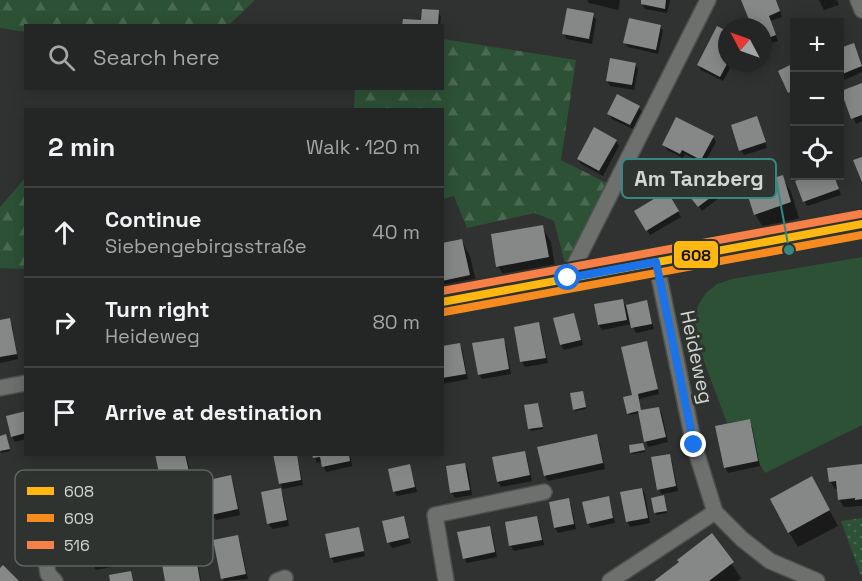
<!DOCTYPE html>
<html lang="en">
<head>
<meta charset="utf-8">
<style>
	body { margin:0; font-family:"Space Grotesk",sans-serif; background:#2b2e2c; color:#f1f3f6 }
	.controls { position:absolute; right:18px; top:18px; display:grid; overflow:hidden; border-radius:0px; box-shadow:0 3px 15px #0003 }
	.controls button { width:54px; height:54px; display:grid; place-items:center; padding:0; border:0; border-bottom:2px solid #404341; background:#232624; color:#f1f3f6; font:30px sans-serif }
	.compass { position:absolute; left:718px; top:18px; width:54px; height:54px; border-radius:50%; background:#232624; box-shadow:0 3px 15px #0003; rotate:311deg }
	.stop { position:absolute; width:18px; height:18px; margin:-14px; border:4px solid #1a73e8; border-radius:50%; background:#fff }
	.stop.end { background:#1a73e8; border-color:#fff; box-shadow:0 2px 6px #0008 }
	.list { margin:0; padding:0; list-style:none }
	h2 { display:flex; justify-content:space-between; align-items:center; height:78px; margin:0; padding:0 24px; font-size:26px }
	h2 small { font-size:20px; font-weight:400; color:#a3a5a6 }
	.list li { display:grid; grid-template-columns:39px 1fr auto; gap:18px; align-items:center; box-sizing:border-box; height:90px; padding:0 24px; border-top:2px solid #404341 }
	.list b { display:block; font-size:22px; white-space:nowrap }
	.list p { margin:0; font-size:20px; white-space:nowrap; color:#a3a5a6 }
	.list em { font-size:20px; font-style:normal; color:#a3a5a6 }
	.icon { flex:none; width:33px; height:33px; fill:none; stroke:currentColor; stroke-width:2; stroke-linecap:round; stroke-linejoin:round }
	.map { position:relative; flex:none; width:862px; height:581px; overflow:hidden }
	.search { position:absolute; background:#232624; box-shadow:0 3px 15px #0003; left:24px; top:24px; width:420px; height:66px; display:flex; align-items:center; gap:15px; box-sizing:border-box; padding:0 21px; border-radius:0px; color:#a3a5a6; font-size:22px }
	.panel { position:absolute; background:#232624; box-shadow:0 3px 15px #0003; left:24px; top:108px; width:420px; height:348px; border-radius:0px }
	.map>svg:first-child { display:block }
	.grass { fill:#2d5135 }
	.forest { fill:url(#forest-firs) }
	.park { fill:url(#park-dots) }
	.shadow { fill:#0007 }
	.building { fill:#858886 }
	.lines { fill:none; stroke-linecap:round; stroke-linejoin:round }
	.minor-casing { stroke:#4c4f4d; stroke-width:18 }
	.minor { stroke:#6e706e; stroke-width:15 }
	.bus-1-casing { stroke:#2e332f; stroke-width:12 }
	.bus-2-casing { stroke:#2e332f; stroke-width:12 }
	.bus-3-casing { stroke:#2e332f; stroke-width:12 }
	.bus-1 { stroke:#feb811; stroke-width:8 }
	.bus-2 { stroke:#f68b1f; stroke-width:8 }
	.bus-3 { stroke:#f78048; stroke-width:8 }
	.route { stroke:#1a73e8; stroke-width:8 }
	.labels { text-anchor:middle; stroke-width:6; stroke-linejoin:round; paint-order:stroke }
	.street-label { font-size:20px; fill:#d3d6d3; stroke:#2e332f }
	.key { fill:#2e332f; stroke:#606460; stroke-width:1.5 }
	.key-label { font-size:16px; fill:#d3d6d3 }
	.leader { fill:none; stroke:#368982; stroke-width:2 }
	.callout-dot { fill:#368982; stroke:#2e332f; stroke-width:2 }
	.callout { fill:#2e332f; stroke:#368982; stroke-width:2 }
	.callout-label { font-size:21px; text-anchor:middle; font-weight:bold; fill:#d3d6d3 }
	.line-badge { stroke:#2e332f; stroke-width:2 }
	.pale-badge-label { font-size:16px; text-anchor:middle; font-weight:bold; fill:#111 }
</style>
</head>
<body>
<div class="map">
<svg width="862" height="581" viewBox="0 0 862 581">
	<defs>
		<pattern id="forest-firs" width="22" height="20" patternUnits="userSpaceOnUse" patternTransform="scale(1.5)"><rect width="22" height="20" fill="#2d5135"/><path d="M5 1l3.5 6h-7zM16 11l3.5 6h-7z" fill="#4b6951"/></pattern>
		<pattern id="park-dots" width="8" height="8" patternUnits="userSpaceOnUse" patternTransform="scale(1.5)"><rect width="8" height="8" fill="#2d5135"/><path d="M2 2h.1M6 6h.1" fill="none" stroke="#4b6951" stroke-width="1.8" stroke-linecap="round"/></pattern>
	</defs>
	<rect width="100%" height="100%" fill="#2f3230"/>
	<polygon class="grass" points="862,257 862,425 765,473 758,461 750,419 727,423 692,329 697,307 706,293 717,284 732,279"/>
	<g class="forest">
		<polygon points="0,0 255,0 229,25 26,26 25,32 0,28"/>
		<polygon points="443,39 576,60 561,160 607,183 566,267 554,221 535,213 467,228 454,196 443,199 442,110 354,110 355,89 442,88"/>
		<polygon points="25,178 25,269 0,268 0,207"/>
	</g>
	<polygon class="park" points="862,518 862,573 861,576 841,521"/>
	<g class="shadow">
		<polygon points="587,0 620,0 618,10 589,3"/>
		<polygon points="643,0 670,0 667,13 645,9 642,3"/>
		<polygon points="743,0 776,0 782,17 770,21 778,41 763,46 763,27 753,27"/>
		<polygon points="819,0 837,0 839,5 824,10"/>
		<polygon points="438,12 441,17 440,26 404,26 420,22"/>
		<polygon points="593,15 596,20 592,44 567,39 564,34"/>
		<polygon points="660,26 663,31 658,54 628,47 625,42"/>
		<polygon points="727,33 727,48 724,53 727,63 733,63 723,81 701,70 698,64"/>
		<polygon points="853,44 862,64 862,72 844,80 840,71 840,50"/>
		<polygon points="635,64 638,69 634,90 610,86 607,80"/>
		<polygon points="794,65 794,96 792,97 780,71"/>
		<polygon points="862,85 862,121 856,124 843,92"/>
		<polygon points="639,107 642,112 633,129 612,119 609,114"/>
		<polygon points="757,118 767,148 744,155 741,150"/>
		<polygon points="713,137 716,142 704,164 685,154 683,158 667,150 664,145"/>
		<polygon points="616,141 619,146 603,176 581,164 578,159"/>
		<polygon points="814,176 834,176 841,195 807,206 797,182"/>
		<polygon points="782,177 791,192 799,218 764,229 755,214"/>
		<polygon points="730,183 732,188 702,211 687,192"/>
		<polygon points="667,193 681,217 650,235 636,211"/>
		<polygon points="542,227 551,242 556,272 507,281 498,266"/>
		<polygon points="462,241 470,256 478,290 442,298 442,245"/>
		<polygon points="622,301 626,306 646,302 654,329 636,333 632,324 602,330 599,325"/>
		<polygon points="574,315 583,345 564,350 561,345"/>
		<polygon points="9,320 12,325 18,359 0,363 0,321"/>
		<polygon points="538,323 541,329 548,363 525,367 522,362"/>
		<polygon points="503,339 506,345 511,374 482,379 479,374"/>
		<polygon points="646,342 649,348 659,394 639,399 641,412 659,408 662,414 668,442 648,447 646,442 640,413 629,415 628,413"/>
		<polygon points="459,344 462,349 468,379 442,384 442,347"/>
		<polygon points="583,394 586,409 575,411 574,409"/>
		<polygon points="538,404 543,429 531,431 526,407"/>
		<polygon points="26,412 26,439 15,442 12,436"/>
		<polygon points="749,421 752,426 760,466 728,473 725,467"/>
		<polygon points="596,436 599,441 605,469 548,481 545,476 539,448"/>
		<polygon points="0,437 7,438 10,451 1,453"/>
		<polygon points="643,446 645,452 632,454 631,452"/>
		<polygon points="524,452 527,457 532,481 501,487 498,482"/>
		<polygon points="163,454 186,454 191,477 164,482 161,477"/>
		<polygon points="297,454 303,485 283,489 280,483"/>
		<polygon points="314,454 350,454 352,466 326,472 322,462 317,463"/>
		<polygon points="669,455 672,461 678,491 662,494 665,499 667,513 657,515 656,513 663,497 659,489"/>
		<polygon points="465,465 468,470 472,495 455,498 452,493"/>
		<polygon points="862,465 862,506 844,507 839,499 838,489 835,489 830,481"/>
		<polygon points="410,466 417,492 397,496 394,491"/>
		<polygon points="230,477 233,482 240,515 216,520 213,515 206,482"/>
		<polygon points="642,489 645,494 650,523 630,527 627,521"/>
		<polygon points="280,490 283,495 289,526 272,529 269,524 263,493"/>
		<polygon points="820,493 838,526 798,547 789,532"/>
		<polygon points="608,498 615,523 591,528 588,523"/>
		<polygon points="568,500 571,505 576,529 558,533 555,528"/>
		<polygon points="537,517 539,522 544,545 514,551 511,546"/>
		<polygon points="403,518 411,543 392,548 389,543"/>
		<polygon points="489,527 492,533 497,557 467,563 464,558"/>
		<polygon points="358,528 365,556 334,563 331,557"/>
		<polygon points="106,530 109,535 116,566 96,570 93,565"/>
		<polygon points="712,535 741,578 738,581 656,581"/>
		<polygon points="237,537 240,542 248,579 224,581 215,541"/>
		<polygon points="193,548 196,553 201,581 167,581"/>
	</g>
	<g class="building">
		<polygon points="641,0 666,0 665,9 641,4"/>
		<polygon points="741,0 776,0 780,11 769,16 776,35 763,40 763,27 752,27"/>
		<polygon points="567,8 594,13 589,39 562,34"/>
		<polygon points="422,9 439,10 438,26 402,26 403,19 421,20"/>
		<polygon points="629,18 661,25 656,50 623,43"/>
		<polygon points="717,26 727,31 727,38 721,50 727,53 727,64 720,77 697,65"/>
		<polygon points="854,43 862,66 840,75 840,48"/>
		<polygon points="610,58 636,63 632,85 606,81"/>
		<polygon points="794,63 794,90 788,93 778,71"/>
		<polygon points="862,83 862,115 851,119 841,91"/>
		<polygon points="617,94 640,106 630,125 607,114"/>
		<polygon points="757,116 766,142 739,151 731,125"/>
		<polygon points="676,117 714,136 701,160 682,150 680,154 662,145"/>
		<polygon points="594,127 617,140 599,171 577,159"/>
		<polygon points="862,157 862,182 853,160"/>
		<polygon points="715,162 731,182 698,207 682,187"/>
		<polygon points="783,175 791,202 754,215 745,187"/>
		<polygon points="809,176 834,176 839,189 803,202 795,181"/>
		<polygon points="667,191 679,211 646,231 634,211"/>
		<polygon points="543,225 549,257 496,267 491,234"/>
		<polygon points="462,239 470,275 442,281 442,243"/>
		<polygon points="623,299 627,320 598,325 594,304"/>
		<polygon points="647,300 652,324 631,328 626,305"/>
		<polygon points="574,313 581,340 560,345 553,318"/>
		<polygon points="10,318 17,354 0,357 0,320"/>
		<polygon points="539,322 546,358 520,362 514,327"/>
		<polygon points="504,338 509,369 478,375 472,343"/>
		<polygon points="647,341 658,389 638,394 641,410 659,407 666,437 644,442 638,411 627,414 623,397 632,395 621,347"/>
		<polygon points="460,343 466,374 442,378 442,346"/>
		<polygon points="583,391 586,407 573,410 570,393"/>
		<polygon points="538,403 543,427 528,429 524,405"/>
		<polygon points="26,411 26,433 11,437 6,416"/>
		<polygon points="750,419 758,461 724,468 715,426"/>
		<polygon points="6,434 10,449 0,451 0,436"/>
		<polygon points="597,434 603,463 544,476 537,447"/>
		<polygon points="643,443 645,450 630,453 629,445"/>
		<polygon points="525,451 530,475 497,482 492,457"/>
		<polygon points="155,454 185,454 189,472 160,478"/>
		<polygon points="273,454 297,454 301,480 279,484"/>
		<polygon points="312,454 349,454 350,461 322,467 320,457 313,458"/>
		<polygon points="670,454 676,486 657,490 651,457"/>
		<polygon points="465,463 470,490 450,493 446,466"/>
		<polygon points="410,464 415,487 393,492 388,469"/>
		<polygon points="862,464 862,499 855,500 855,498 838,500 836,481 829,482 827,468"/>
		<polygon points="231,475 238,509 211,515 204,481"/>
		<polygon points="812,476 830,510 788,533 770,499"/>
		<polygon points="281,488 287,520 267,524 261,492"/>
		<polygon points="642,488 648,518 626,522 620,492"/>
		<polygon points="664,495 667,511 654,513 651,498"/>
		<polygon points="609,496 613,518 587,524 582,502"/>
		<polygon points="569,498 574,524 554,528 549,502"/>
		<polygon points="404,516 409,538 387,543 382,521"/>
		<polygon points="537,516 542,540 509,546 505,522"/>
		<polygon points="490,526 495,552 463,559 457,532"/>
		<polygon points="359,527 364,551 330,558 325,534"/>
		<polygon points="712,533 734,562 709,581 654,581 679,562 677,560"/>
		<polygon points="238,535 246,574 221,579 213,540"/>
		<polygon points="194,546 200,581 165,581 160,553"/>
		<polygon points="3,565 19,581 0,581 0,568"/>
		<polygon points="131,571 133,581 110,581 109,575"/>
	</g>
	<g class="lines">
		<g class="minor-casing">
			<g id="minor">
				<polyline points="858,0 862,10"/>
				<polyline points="656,262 694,445 715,512 742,539 770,561 817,581"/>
				<polyline points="568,278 708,0"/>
				<polyline points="442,302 862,224"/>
				<polyline points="0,388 26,383"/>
				<polyline points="45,553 48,574 55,581"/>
				<polyline points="277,581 285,578"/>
				<polyline points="446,581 435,515 544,492"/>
				<polyline points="610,581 715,512"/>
			</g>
		</g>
		<use href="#minor" class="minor"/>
		<g class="bus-1-casing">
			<polyline id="bus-1" points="442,302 862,224"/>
		</g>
		<g class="bus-2-casing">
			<polyline id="bus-2" points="444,312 862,235"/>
		</g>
		<g class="bus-3-casing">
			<polyline id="bus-3" points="442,291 860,214"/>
		</g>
		<use href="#bus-1" class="bus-1"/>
		<use href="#bus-2" class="bus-2"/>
		<use href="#bus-3" class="bus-3"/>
	</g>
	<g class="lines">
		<polyline class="route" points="568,278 656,262 694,445"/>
	</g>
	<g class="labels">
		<g class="street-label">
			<text transform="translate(697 357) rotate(78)" y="7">Heideweg</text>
		</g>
	</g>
	<rect x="15" y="470" width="198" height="96" rx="9" class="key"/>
	<rect x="27" y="487" width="27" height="8" fill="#feb811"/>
	<rect x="27" y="514" width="27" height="8" fill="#f68b1f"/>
	<rect x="27" y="541" width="27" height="8" fill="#f78048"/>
	<g class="key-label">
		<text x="64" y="497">608</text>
		<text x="64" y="524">609</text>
		<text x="64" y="551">516</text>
	</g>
	<path class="leader" d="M789 250L776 178"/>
	<circle class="callout-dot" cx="789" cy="250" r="6"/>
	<rect class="callout" x="622" y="159" width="154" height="39" rx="6"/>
	<g class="callout-label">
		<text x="699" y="186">Am Tanzberg</text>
	</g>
	<rect class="line-badge" x="673" y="240" width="46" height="29" rx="6" fill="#feb811"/>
	<g class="pale-badge-label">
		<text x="696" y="261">608</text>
	</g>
</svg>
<div class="controls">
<button>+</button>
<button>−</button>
<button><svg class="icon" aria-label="locate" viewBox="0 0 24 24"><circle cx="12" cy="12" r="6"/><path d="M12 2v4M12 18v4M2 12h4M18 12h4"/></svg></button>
</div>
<svg class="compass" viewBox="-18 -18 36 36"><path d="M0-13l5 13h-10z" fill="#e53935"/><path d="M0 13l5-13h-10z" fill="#a3a5a6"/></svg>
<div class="stop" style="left:568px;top:278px"></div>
<div class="stop end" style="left:694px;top:445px"></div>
<div class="search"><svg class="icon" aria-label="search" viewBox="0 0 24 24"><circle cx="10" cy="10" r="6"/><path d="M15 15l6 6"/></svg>Search here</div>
<section class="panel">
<h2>2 min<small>Walk · 120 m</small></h2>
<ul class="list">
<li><svg class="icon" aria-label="ahead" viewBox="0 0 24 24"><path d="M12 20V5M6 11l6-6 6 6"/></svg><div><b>Continue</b><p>Siebengebirgsstraße</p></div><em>40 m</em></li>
<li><svg class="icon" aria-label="right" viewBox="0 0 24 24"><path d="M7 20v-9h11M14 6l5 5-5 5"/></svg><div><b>Turn right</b><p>Heideweg</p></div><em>80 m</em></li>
<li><svg class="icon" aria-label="arrive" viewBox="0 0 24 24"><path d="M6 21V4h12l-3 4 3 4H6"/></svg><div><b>Arrive at destination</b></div></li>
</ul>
</section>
</div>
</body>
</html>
